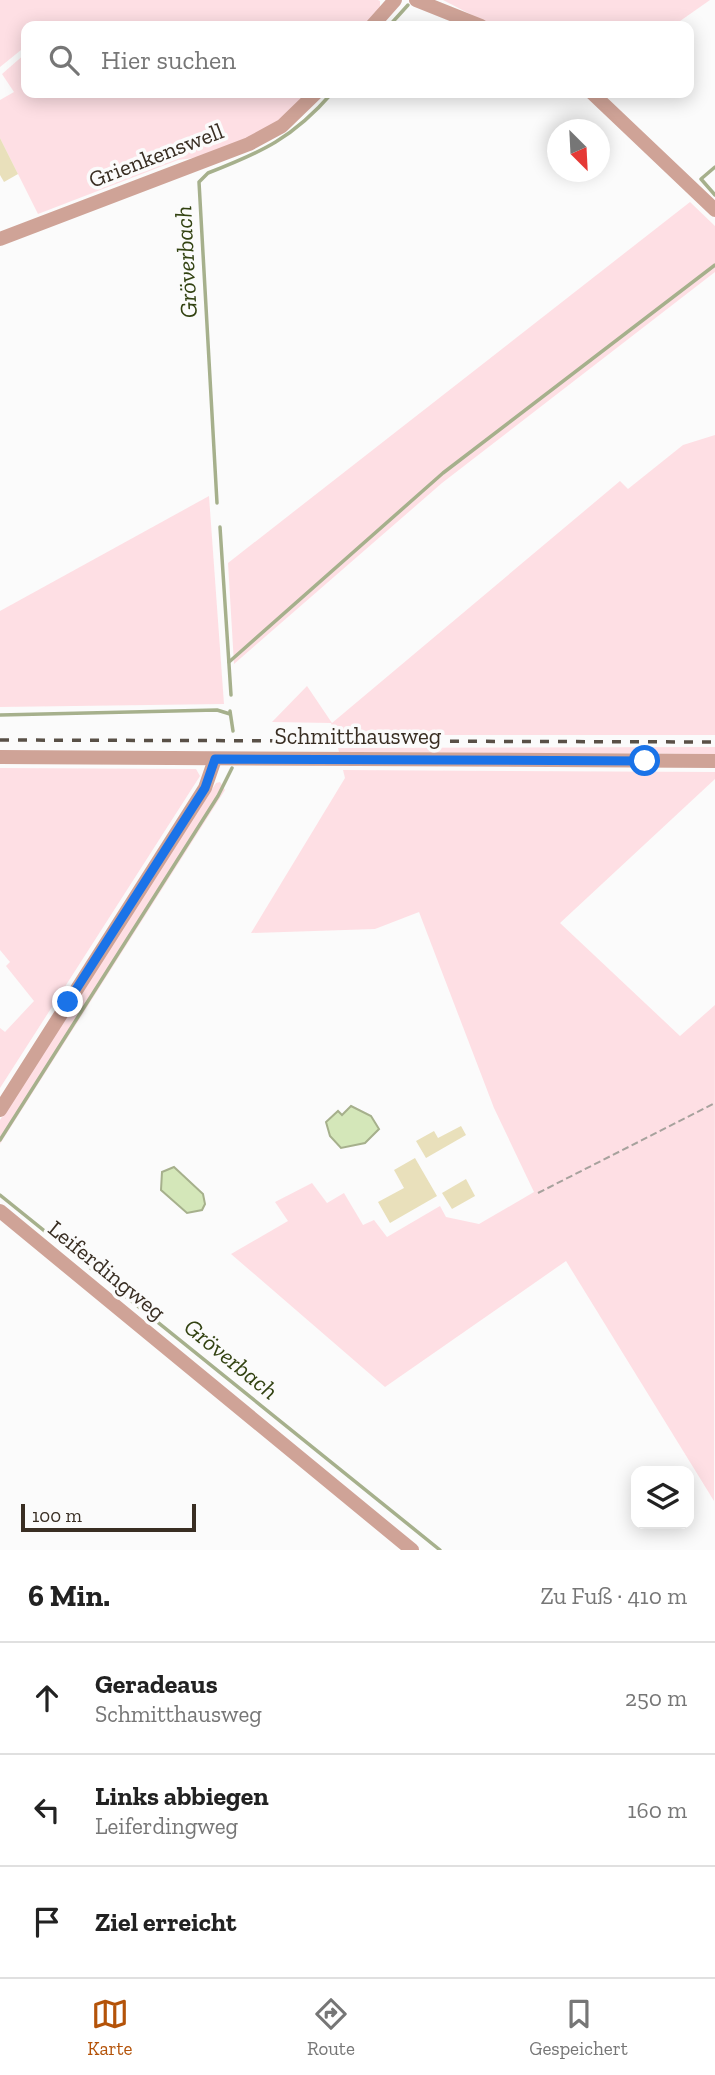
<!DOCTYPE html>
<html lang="de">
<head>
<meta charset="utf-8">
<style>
	body { margin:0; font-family:"Zilla Slab",serif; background:#f2f2f2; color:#222 }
	.controls { position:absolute; right:21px; bottom:21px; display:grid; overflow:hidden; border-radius:14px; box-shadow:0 4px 18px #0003 }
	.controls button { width:63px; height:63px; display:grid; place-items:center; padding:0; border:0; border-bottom:2px solid #e0e0e0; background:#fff; color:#222; font:35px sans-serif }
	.compass { position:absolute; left:547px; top:119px; width:63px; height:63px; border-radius:50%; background:#fff; box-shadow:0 4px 18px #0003; rotate:156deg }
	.scale { position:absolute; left:21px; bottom:18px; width:175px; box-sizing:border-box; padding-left:7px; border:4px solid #392e23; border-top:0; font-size:19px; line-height:24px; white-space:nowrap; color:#392e23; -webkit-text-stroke:5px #fbfbfb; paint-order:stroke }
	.stop { position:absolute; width:21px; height:21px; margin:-16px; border:5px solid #1a73e8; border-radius:50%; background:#fff }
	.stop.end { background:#1a73e8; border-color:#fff; box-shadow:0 2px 7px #0008 }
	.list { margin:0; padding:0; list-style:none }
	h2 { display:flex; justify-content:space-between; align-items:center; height:91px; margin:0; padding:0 28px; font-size:30px }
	h2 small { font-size:23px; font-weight:400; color:#767676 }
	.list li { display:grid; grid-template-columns:46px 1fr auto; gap:21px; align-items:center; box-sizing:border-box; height:112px; padding:0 28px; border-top:2px solid #e0e0e0 }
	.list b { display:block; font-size:26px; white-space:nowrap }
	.list p { margin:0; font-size:23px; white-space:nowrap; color:#767676 }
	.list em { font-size:23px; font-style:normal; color:#767676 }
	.icon { flex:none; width:38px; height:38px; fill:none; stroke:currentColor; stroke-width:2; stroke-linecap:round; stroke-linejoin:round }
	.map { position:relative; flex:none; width:715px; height:1550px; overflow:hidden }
	.search { position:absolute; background:#fff; box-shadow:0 4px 18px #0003; left:21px; right:21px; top:21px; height:77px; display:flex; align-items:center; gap:18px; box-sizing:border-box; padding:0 24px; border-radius:14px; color:#767676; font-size:26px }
	.sheet { height:427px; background:#fff }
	nav { display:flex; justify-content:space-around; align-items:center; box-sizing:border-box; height:98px; border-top:2px solid #e0e0e0; background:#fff; font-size:19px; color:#767676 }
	nav a { display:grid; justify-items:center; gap:4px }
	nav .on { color:#b45309 }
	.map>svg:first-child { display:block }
	.green { fill:#fedfe4 }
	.water { fill:#d4e7b9; stroke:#a6b08c; stroke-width:2 }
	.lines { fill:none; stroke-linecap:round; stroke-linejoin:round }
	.stream { stroke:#a6b08c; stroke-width:3.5 }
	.building { fill:#e9e0bb }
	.path { stroke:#a7a29d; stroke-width:2; stroke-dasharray:7 3.5; stroke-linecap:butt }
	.street { stroke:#cfa397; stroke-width:14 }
	.rail { stroke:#595047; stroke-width:3.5; stroke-dasharray:9 9; stroke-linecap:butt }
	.route { stroke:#1a73e8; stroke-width:9 }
	.labels { text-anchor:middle; stroke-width:7; stroke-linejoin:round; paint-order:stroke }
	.street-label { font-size:23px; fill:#392e23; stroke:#fbfbfb }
	.water-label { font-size:24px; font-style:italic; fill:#324211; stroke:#fbfbfb }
</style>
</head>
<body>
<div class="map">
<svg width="715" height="1550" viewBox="0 0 715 1550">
	<rect width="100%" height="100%" fill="#fbfbfb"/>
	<g class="green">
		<polygon points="0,0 378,0 380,1 380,10 366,26 57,26 57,22 51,26 26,26 26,46 0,67"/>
		<polygon points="443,0 710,0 673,26 493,26"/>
		<path d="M26 53V93H308C298 103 288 116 276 124 249 142 211 157 178 160L38 214 0 138V100L14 92 2 74Z"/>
		<polygon points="690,202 715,226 715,272 442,483 234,664 228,563"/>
		<polygon points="715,435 715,735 334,735 331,723 272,722 307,686 332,723 620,481 628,489 683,445"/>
		<polygon points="209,496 224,704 0,707 0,611"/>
		<polygon points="715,747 715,754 339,752 338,748"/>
		<polygon points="0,768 196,769 200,776 0,1088 0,1028 5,1032 34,1001 6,966 10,962 0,950"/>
		<polygon points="343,770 715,772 715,779 560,923 680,1036 715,1005 714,1501 566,1261 385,1387 231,1254 288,1221 275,1202 312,1183 327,1203 344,1193 363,1225 374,1220 387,1237 440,1206 446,1217 479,1224 534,1192 494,1108 419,912 375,929 251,933 345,778"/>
		<polygon points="220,782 225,790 0,1144 0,1120 216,783"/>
	</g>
	<g class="water">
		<polygon points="351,1106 371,1116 379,1129 365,1143 341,1148 330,1136 326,1122 338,1111 342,1115"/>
		<polygon points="174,1167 203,1194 205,1204 202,1210 187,1213 161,1190 162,1172"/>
	</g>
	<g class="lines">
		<g class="stream">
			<polyline points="389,26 408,5"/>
			<polyline points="715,167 701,179 715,195"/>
			<path d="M217 503 199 182 208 173C262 152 293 138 332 93"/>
			<polyline points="220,527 231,695"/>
			<polyline points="229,662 443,473 715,265"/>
			<polyline points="230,711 233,731"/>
			<polyline points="0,715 217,710 230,714"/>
			<polyline points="0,1140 218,796 232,768"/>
			<polyline points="0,1195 440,1550"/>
		</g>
	</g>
	<g class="building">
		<polygon points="0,138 18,174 4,182 0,175"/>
		<polygon points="461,1126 466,1135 426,1158 416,1141 434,1131 438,1138"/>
		<polygon points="415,1158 437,1196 390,1223 378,1202 404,1188 394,1170"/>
		<polygon points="466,1179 475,1196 452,1209 442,1193"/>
	</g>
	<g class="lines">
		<polyline class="path" points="538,1193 715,1103"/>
		<g class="street">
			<polyline points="416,0 481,26"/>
			<polyline points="372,26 395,0"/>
			<polyline points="592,93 715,210"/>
			<polyline points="0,239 249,144 282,126 316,93"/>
			<polyline points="0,757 715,761"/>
			<polyline points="0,1110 205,788 215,759"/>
			<polyline points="0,1211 412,1550"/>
		</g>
		<polyline class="rail" points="0,740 715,742"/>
	</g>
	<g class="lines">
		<polyline class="route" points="68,1002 205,788 215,759 645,761"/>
	</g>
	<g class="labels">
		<g class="street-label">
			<text transform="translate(156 155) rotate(-21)" y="8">Grienkenswell</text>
			<text x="358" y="744">Schmitthausweg</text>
			<text transform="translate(107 1270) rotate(39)" y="8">Leiferdingweg</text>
		</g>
		<g class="water-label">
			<text transform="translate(186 262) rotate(-93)" y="8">Gröverbach</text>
			<text transform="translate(231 1359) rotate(39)" y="8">Gröverbach</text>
		</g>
	</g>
</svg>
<div class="controls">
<button><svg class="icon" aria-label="layers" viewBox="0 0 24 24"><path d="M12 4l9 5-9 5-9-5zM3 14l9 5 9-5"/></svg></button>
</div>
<svg class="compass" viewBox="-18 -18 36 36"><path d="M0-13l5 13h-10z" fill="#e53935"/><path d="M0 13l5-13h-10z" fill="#767676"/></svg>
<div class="scale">100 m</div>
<div class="stop" style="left:645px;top:761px"></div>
<div class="stop end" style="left:68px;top:1002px"></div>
<div class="search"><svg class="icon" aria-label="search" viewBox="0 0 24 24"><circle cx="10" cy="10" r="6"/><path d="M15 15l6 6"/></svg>Hier suchen</div>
</div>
<section class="sheet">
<h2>6 Min.<small>Zu Fuß · 410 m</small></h2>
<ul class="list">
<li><svg class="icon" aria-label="ahead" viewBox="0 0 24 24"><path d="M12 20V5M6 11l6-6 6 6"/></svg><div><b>Geradeaus</b><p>Schmitthausweg</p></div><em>250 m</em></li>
<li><svg class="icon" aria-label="left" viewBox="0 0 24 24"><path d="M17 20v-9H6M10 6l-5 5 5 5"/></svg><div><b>Links abbiegen</b><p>Leiferdingweg</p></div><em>160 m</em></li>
<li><svg class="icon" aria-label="arrive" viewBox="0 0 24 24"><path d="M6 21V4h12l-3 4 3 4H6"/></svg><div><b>Ziel erreicht</b></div></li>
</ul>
</section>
<nav>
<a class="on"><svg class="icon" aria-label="map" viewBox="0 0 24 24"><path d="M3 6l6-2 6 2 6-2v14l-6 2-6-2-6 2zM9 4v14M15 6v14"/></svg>Karte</a>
<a><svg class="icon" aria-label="directions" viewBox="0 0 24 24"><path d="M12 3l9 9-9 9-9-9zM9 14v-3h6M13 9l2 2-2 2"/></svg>Route</a>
<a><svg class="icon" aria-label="saved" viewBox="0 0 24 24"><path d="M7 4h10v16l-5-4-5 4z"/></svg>Gespeichert</a>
</nav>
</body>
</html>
